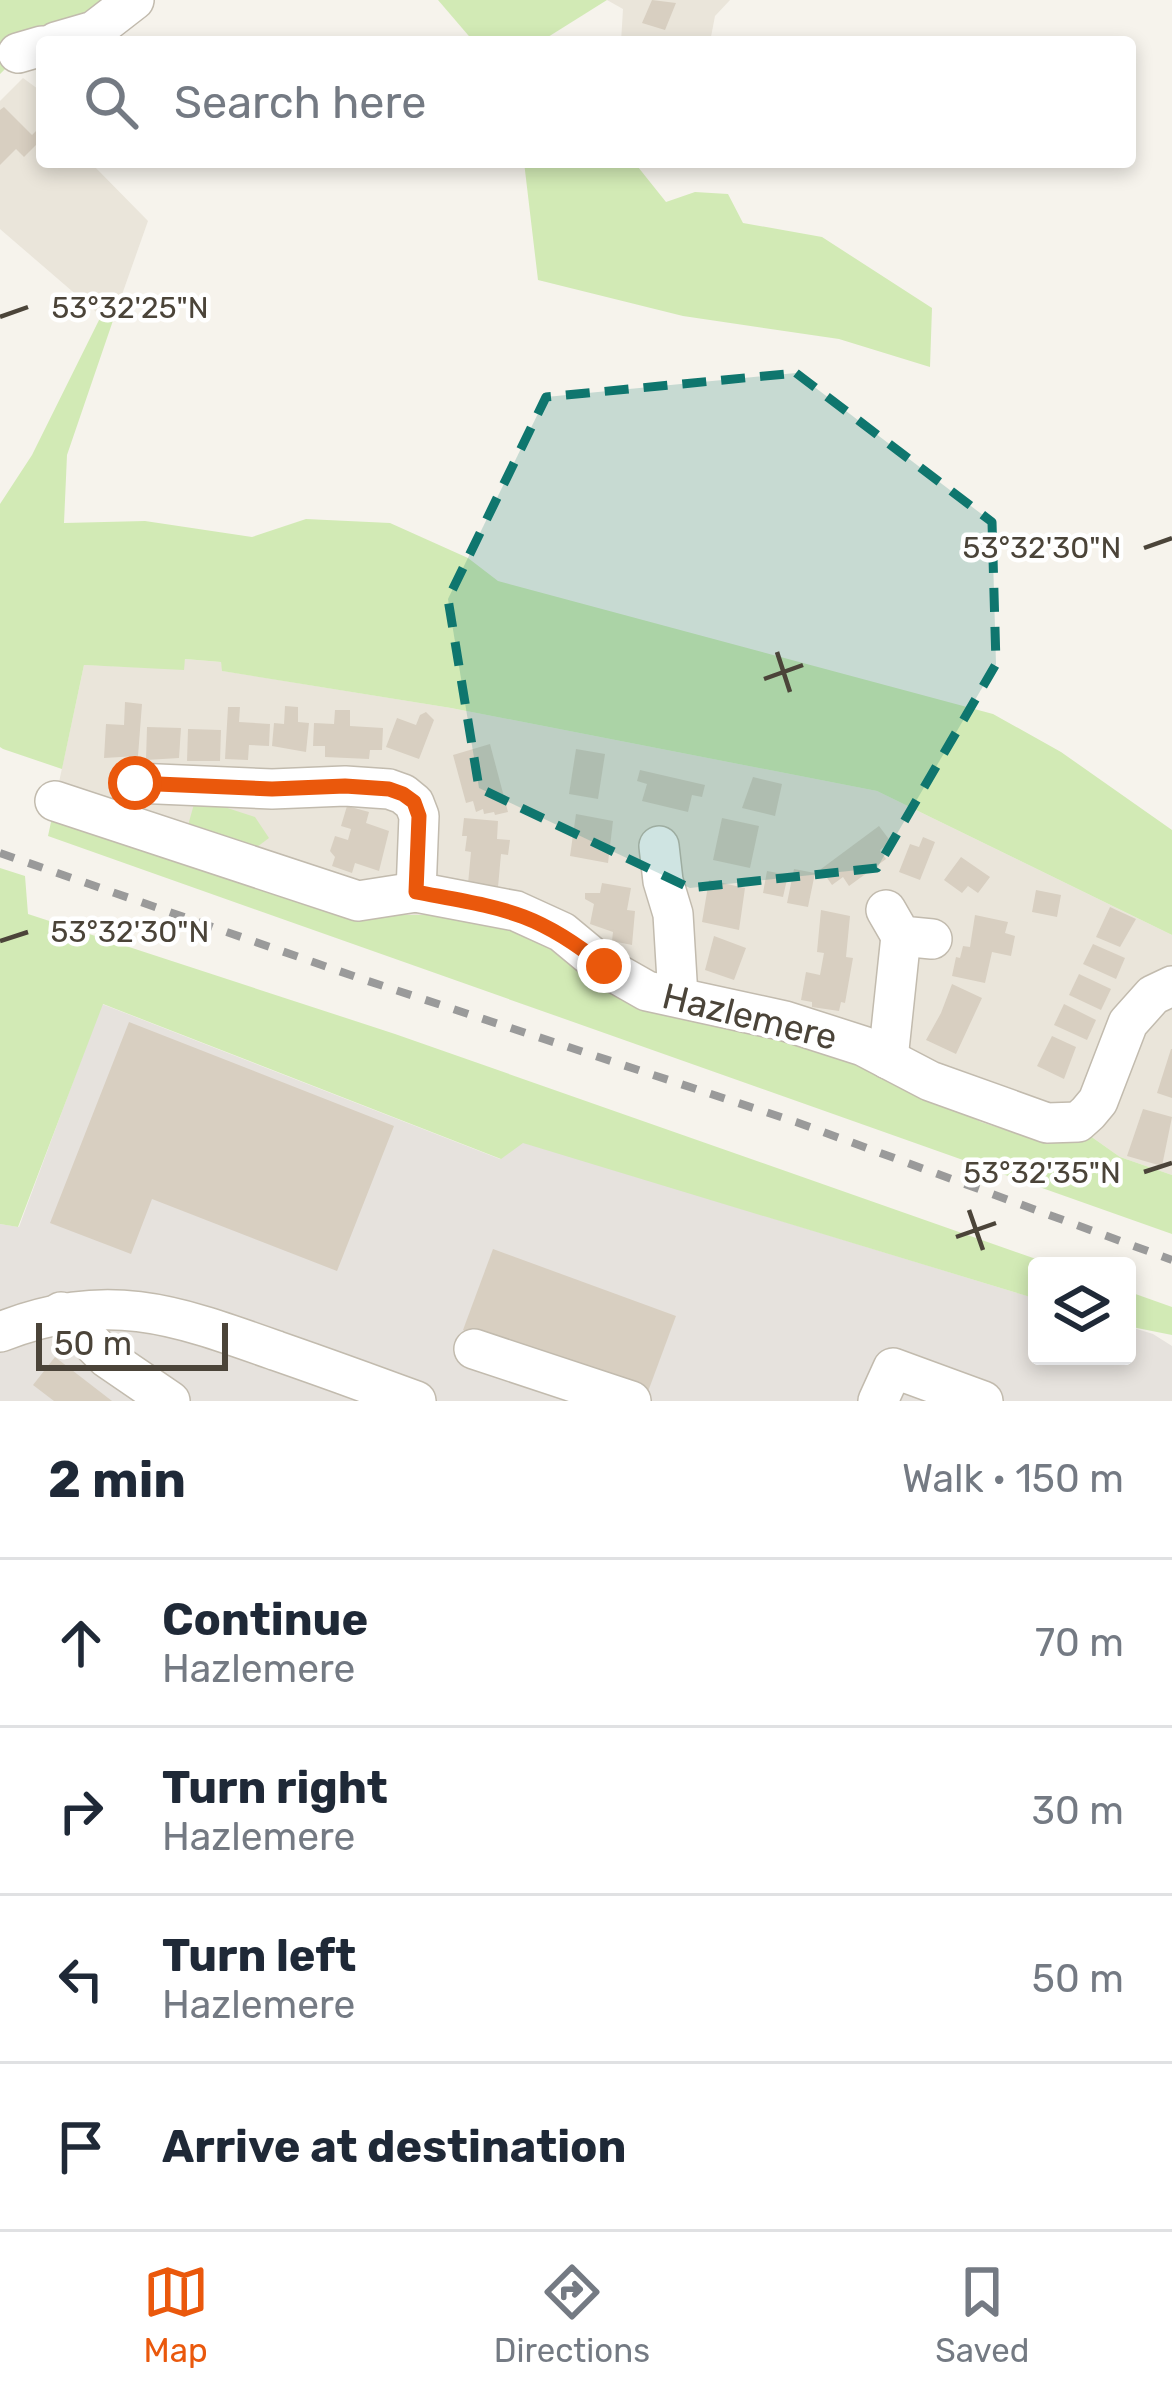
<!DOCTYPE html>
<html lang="en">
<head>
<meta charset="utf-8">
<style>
	body { margin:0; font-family:Rubik,sans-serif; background:#f2f2f3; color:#1f2937 }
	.controls { position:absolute; right:36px; bottom:36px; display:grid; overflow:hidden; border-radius:12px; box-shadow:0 6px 18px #0003 }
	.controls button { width:108px; height:108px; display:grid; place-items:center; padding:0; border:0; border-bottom:3px solid #e0e1e3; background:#fff; color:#1f2937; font:60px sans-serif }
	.scale { position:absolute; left:36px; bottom:30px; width:192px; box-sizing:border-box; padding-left:12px; border:6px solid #4b4439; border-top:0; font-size:33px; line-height:42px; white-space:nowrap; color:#4b4439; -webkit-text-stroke:9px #fff; paint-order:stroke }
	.stop { position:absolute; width:36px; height:36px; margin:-27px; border:9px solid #ea580c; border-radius:50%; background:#fff }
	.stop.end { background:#ea580c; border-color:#fff; box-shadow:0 3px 12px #0008 }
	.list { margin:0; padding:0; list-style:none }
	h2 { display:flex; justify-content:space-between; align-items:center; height:156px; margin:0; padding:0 48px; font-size:51px }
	h2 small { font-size:39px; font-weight:400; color:#747a83 }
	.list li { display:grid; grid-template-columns:78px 1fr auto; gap:36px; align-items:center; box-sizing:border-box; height:168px; padding:0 48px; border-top:3px solid #e0e1e3 }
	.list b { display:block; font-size:45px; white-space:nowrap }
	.list p { margin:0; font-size:39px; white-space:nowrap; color:#747a83 }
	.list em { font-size:39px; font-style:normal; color:#747a83 }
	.icon { flex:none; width:66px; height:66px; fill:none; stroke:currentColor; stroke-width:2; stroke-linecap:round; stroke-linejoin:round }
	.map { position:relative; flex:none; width:1172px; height:1401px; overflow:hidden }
	.search { position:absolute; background:#fff; box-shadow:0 6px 18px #0003; left:36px; right:36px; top:36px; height:132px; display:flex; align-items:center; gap:30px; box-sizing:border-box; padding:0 42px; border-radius:12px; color:#747a83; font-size:45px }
	.sheet { height:828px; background:#fff }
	nav { display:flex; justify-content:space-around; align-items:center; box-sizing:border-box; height:168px; border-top:3px solid #e0e1e3; background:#fff; font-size:33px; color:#747a83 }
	nav a { display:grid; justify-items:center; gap:6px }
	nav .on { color:#ea580c }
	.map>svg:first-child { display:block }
	.residential { fill:#eae5da }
	.industrial { fill:#e6e2dd }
	.green { fill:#d2eab5 }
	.building { fill:#d8cfc1 }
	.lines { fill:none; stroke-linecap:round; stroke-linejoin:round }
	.minor-casing { stroke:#c2bbae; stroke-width:42 }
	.minor { stroke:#fff; stroke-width:39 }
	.rail { stroke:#9a9a9a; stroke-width:8; stroke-dasharray:15 15; stroke-linecap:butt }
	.route { stroke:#ea580c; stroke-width:15 }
	.marked { fill:#0f766e; fill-opacity:0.2; stroke:#0f766e; stroke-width:9; stroke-dasharray:24 15; stroke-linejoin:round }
	.ticks { fill:none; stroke:#4b4439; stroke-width:4.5 }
	.labels { text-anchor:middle; stroke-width:9; stroke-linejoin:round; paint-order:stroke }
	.street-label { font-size:36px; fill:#4b4439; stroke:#fff }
	.ticks-label { font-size:30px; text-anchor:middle; fill:#4b4439; stroke:#fff; stroke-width:9; stroke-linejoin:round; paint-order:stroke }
</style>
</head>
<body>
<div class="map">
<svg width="1172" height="1401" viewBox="0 0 1172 1401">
	<rect width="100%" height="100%" fill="#f6f3ec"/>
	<g class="residential">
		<polygon points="607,0 730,0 715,16 710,42 621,42 623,9"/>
		<polygon points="23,78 42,92 42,162 90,162 148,221 119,303 105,308 101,316 0,229 0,101"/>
		<polygon points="185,659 221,662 223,671 451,708 877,791 1172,935 1172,1175 1120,1157 1086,1133 1052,1139 1021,1135 981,1122 869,1065 360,915 55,801 84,665 183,669"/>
	</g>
	<polygon class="industrial" points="102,1004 500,1159 523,1142 1037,1299 1037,1356 1127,1356 1127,1326 1153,1334 1172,1346 1172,1401 0,1401 0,1224 19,1227"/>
	<g class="green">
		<polygon points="0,0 122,0 10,64 0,74"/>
		<polygon points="438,0 607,0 540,42 474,42"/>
		<polygon points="524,162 634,162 666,202 695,192 728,194 743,223 822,237 932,308 930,367 839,339 683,316 538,280"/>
		<polygon points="119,303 67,455 64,523 145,521 252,537 306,519 390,523 468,558 498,581 993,714 1061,752 1172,830 1172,935 877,791 451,708 222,671 221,662 185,659 184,670 84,665 62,769 3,749 0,747 0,504 32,455 105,308"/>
		<polygon points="212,803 255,817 269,838 253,850 187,829 194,804"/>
		<polygon points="54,808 360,915 437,915 489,923 546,942 769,1031 869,1065 981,1122 1021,1135 1052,1139 1086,1133 1120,1157 1172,1175 1172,1234 48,836"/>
		<polygon points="0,868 25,876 28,914 395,1034 1056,1266 1037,1266 1037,1299 523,1143 501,1159 103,1004 18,1227 0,1224"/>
		<polygon points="1127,1291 1172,1307 1172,1335 1127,1326"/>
	</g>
	<g class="building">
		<polygon points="652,0 676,3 665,30 642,23"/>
		<polygon points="4,107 32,135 37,130 42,139 24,157 16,149 0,165 0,110"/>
		<polygon points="125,702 142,704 138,756 104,758 106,724 124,725"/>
		<polygon points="285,706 298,707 298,722 309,723 306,752 272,746 274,723 284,724"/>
		<polygon points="228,707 240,707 239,722 270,724 269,746 249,745 248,760 225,759"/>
		<polygon points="335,710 350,710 350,726 383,728 382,750 370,750 369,759 325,757 325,746 313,746 314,723 334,724"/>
		<polygon points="426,712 434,720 419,759 386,747 397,718 416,725 420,715"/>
		<polygon points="147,727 181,728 179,758 146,760"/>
		<polygon points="188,729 221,730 220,761 187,761"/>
		<polygon points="490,744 508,812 495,815 494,812 484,814 483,809 476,812 473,801 466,803 453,755"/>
		<polygon points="576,749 605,754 598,799 569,794"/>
		<polygon points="640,770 705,785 702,797 692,795 688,812 642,801 647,784 637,781"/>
		<polygon points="753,777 782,784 775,816 742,808"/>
		<polygon points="347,806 369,812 366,823 389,831 379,871 355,863 352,873 332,866 335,857 330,851 335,836 348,840 351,829 341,826"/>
		<polygon points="576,814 613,821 608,863 570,856"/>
		<polygon points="464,818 498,821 497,839 510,840 508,855 501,854 498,887 468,884 471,852 465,851 467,836 462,836"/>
		<polygon points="722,818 759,826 750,868 713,860"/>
		<polygon points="879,826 891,842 880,850 886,859 849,886 843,877 832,885 821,869"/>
		<polygon points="923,837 935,842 920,880 899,872 910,844 919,847"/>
		<polygon points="961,857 990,877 978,893 968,886 962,893 944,880"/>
		<polygon points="794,869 815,873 808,907 787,903"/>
		<polygon points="767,871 788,875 783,897 763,893"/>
		<polygon points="709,880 745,888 739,930 702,922"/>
		<polygon points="602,883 631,888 627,910 635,911 632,945 612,941 613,932 590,924 594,904 585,899 585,893 600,893"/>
		<polygon points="1036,890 1061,895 1057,917 1032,912"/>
		<polygon points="1110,907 1136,919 1120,947 1096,937"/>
		<polygon points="821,910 850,916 846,957 853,958 845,1003 841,1002 839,1011 812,1007 812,1002 801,1000 806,972 820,975 824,953 817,952"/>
		<polygon points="975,915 1008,922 1005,933 1015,936 1011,956 992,952 985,983 952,976 956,957 960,958 963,946 970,947"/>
		<polygon points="714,936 746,948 734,980 705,970"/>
		<polygon points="1093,944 1125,958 1116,979 1083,964"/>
		<polygon points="1079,974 1111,989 1101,1010 1069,995"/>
		<polygon points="952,984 982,998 956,1054 926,1040 941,1013"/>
		<polygon points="1064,1004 1096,1020 1087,1040 1054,1025"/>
		<polygon points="129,1022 394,1126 337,1271 152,1199 131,1254 50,1223"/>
		<polygon points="1052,1036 1076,1047 1064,1079 1037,1066"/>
		<polygon points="1171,1049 1172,1049 1172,1098 1157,1093"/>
		<polygon points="1143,1109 1172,1117 1162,1166 1127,1156"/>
		<polygon points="493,1249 676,1316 646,1397 463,1330"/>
		<polygon points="55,1357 112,1401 54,1401 33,1385"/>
	</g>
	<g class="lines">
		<g class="minor-casing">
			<g id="minor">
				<polyline points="56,42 94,31 134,0"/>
				<polyline points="18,53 42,46"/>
				<polyline points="135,783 272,789 345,786 389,789 403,794 414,803 419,816 416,892 516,911 562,932 603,966 647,991 785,1021 863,1046 930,1081 1047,1123 1078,1122 1088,1113 1098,1101 1128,1023 1153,995 1172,986"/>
				<polyline points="55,801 358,901 416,892"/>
				<polyline points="659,846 663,881 673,914 678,997"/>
				<polyline points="886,910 901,936 932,939"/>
				<polyline points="888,1059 901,936"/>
				<polyline points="61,1312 107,1358 170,1401"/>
				<path d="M0 1332C108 1290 173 1314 277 1351 323 1367 370 1384 416 1401"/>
				<polyline points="474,1349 631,1401"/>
				<polyline points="878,1401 893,1368 983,1401"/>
			</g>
		</g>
		<use href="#minor" class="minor"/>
		<polyline class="rail" points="0,853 359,978 796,1122 1172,1260"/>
	</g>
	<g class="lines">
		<path class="route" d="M135 783 272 789 345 786 389 789 403 794 414 802 419 816 416 892C500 908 535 910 604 966"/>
	</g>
	<path class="marked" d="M796 373 992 522 996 664 877 868 690 888 479 788 448 599 546 397Z"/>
	<path class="ticks" d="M0 317 28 307M1144 548 1172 538M777 652 790 692M764 679 803 665M0 941 28 932M1144 1172 1172 1163M969 1210 983 1250M956 1237 996 1223"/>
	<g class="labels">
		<g class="street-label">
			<text transform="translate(750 1016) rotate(14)" y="13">Hazlemere</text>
		</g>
	</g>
	<g class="ticks-label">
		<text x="130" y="318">53°32'25"N</text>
		<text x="1042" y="558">53°32'30"N</text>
		<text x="130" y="942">53°32'30"N</text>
		<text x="1042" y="1183">53°32'35"N</text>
	</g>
</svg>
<div class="controls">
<button><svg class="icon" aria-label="layers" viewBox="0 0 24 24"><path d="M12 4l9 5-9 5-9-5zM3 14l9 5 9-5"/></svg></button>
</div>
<div class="scale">50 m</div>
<div class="stop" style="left:135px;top:783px"></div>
<div class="stop end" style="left:604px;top:966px"></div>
<div class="search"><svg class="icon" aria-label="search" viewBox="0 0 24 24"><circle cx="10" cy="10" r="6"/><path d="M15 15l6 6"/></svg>Search here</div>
</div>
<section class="sheet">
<h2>2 min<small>Walk · 150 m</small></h2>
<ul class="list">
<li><svg class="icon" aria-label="ahead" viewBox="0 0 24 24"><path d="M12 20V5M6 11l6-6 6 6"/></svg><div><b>Continue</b><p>Hazlemere</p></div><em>70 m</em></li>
<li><svg class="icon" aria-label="right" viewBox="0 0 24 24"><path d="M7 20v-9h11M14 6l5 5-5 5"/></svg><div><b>Turn right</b><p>Hazlemere</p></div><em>30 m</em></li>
<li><svg class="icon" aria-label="left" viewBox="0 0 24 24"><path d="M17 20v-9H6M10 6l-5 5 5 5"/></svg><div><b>Turn left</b><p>Hazlemere</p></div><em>50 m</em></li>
<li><svg class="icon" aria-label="arrive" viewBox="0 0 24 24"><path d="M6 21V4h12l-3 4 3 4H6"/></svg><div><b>Arrive at destination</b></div></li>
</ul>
</section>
<nav>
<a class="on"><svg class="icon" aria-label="map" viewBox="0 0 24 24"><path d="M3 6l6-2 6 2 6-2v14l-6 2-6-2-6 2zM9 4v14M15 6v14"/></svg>Map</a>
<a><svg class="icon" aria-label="directions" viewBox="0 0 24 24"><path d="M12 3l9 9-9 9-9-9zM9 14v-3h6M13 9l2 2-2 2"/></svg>Directions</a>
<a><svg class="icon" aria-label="saved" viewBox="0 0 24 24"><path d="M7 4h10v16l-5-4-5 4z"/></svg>Saved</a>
</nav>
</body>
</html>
